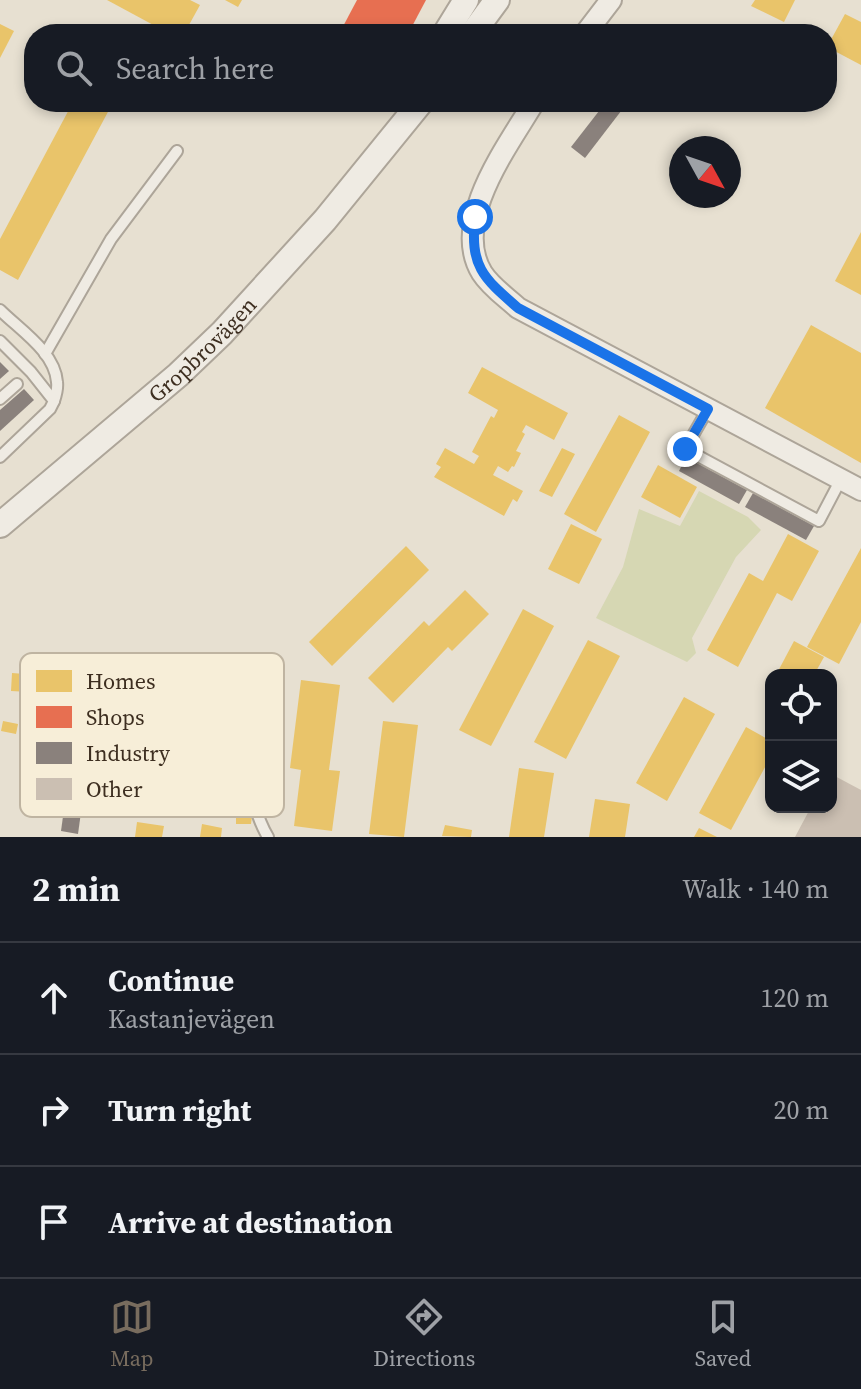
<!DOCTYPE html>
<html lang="en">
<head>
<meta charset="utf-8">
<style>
	body { margin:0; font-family:"Source Serif 4",serif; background:#20242c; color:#f1f3f6 }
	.controls { position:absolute; right:24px; bottom:24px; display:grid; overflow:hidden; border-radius:16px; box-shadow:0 4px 12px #0003 }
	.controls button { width:72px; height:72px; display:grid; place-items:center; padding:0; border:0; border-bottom:2px solid #363941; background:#171b24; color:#f1f3f6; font:40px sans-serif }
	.compass { position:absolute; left:669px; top:136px; width:72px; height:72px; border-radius:50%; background:#171b24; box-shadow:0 4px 12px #0003; rotate:130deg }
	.stop { position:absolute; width:24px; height:24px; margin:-18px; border:6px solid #1a73e8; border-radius:50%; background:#fff }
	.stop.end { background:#1a73e8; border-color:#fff; box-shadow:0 2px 8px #0008 }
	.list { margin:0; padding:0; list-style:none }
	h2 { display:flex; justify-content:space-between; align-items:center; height:104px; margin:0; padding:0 32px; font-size:34px }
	h2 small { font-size:26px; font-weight:400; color:#9ea1a6 }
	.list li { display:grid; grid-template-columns:52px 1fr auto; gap:24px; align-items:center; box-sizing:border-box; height:112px; padding:0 32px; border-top:2px solid #363941 }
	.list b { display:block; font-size:30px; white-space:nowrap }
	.list p { margin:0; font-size:26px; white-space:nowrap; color:#9ea1a6 }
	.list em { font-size:26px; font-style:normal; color:#9ea1a6 }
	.icon { flex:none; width:44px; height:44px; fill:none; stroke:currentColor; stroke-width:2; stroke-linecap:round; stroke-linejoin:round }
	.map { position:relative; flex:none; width:861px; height:837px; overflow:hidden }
	.search { position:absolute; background:#171b24; box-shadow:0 4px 12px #0003; left:24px; right:24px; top:24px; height:88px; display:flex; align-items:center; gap:20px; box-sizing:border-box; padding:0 28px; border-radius:32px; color:#9ea1a6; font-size:30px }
	.sheet { height:440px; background:#171b24 }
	nav { display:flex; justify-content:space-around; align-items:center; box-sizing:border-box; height:112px; border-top:2px solid #363941; background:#171b24; font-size:22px; color:#9ea1a6 }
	nav a { display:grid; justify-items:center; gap:4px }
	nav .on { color:#786c5e }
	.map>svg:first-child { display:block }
	.green { fill:#d6d7b3 }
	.homes { fill:#e9c46a }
	.shops { fill:#e76f51 }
	.industry { fill:#8a817c }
	.building { fill:#cbbfb2 }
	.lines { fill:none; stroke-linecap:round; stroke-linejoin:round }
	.service-casing { stroke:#ada599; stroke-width:14 }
	.minor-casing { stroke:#ada599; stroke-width:24 }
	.tertiary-casing { stroke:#ada599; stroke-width:28 }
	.service { stroke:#efebe3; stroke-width:10 }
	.minor { stroke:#efebe3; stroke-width:20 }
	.tertiary { stroke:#efebe3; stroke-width:24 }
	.route { stroke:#1a73e8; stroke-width:10 }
	.labels { text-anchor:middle; stroke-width:8; stroke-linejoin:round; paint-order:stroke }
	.street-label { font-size:22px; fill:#3d2e20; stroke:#f7eed8 }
	.key { fill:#f7eed8; stroke:#bfb4a1; stroke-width:2 }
	.key-label { font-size:22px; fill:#3d2e20 }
</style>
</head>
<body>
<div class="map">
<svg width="861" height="837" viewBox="0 0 861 837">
	<rect width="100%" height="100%" fill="#e7e0d1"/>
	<polygon class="green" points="699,491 748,517 761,530 736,557 692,638 696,653 687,662 596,618 623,567 639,509 680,526"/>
	<g class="homes">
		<polygon points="107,0 190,0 200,5 184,34 170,34"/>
		<polygon points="225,0 242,0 238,7"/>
		<polygon points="755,0 795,0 784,22 751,6"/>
		<polygon points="845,14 861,22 861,65 827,47"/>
		<polygon points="0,24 14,31 0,58"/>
		<polygon points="73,102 93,102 109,110 18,280 0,270 0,239"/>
		<polygon points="861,232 861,295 835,281"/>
		<polygon points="811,325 861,353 861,463 765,408"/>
		<polygon points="482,367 568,413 554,440 526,425 522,432 525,434 516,451 521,453 514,467 512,466 508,472 498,466 493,475 523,491 517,502 513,499 504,516 434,477 441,467 436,464 445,448 474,464 479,456 472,452 491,416 494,418 498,410 468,393"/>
		<polygon points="619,415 650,432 596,532 564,514"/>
		<polygon points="562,448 575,454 552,497 539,491"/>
		<polygon points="658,465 697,487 680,518 641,497"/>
		<polygon points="571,524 602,539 579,584 548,569"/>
		<polygon points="788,534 819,551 792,601 777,593 738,667 707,650 749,573 763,581"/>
		<polygon points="406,546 429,570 332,666 309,642"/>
		<polygon points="861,548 861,622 839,664 807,647"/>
		<polygon points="465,590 489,614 452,651 448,647 393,703 368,678 424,621 429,626"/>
		<polygon points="523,609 554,626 491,746 459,730"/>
		<polygon points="588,640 620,656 566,759 534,742"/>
		<polygon points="794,641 824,657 814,675 776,675"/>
		<polygon points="12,673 51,676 48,701 29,699 29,692 11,691"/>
		<polygon points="301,680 340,685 329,770 340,771 332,831 294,826 301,770 290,768"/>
		<polygon points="684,697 715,714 667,801 636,783"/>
		<polygon points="3,721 18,724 16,734 1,731"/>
		<polygon points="383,721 418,725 404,837 369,834"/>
		<polygon points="746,727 771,741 771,756 731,830 699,813"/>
		<polygon points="519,768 554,773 544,837 509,837"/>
		<polygon points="595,799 630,804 625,837 589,837"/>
		<polygon points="236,811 245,811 245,815 252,816 251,824 236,824"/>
		<polygon points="137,822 164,826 162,837 135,837"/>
		<polygon points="202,824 222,828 221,837 200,837"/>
		<polygon points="445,825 472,830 471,837 442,836"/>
		<polygon points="699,828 717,837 694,837"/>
	</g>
	<polygon class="shops" points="357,0 426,0 408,34 339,34"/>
	<g class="industry">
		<polygon points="606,102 628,102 585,158 571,147"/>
		<polygon points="0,362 9,371 0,379"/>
		<polygon points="24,389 34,400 0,431 0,410"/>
		<polygon points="686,457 747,490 739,504 679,471"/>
		<polygon points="753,493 814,526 806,540 745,507"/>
		<polygon points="65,802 82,805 78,834 61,831"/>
	</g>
	<polygon class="building" points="831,774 861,790 861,837 795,837 811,807 831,807"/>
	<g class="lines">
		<g class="service-casing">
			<g id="service">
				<path d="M0 310C20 330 55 352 57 382 58 389 56 395 54 401"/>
				<polyline points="0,341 31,372 54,401 50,409 0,457"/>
				<polyline points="45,354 111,239 177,151"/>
				<polyline points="0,399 17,384"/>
				<polyline points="708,409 685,449 819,521 841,479"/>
				<path d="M166 707C201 721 214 736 238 765 252 787 254 815 268 837"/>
			</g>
		</g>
		<g class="minor-casing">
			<g id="minor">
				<polyline points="585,34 611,0"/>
				<path d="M534 102C508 146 450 221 482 273 491 287 506 297 518 308L861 490"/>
			</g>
		</g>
		<g class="tertiary-casing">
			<g id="tertiary">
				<polyline points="445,34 466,0"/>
				<polyline points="472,34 497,0"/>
				<path id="s1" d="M0 525 178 375 222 333 325 220 421 102"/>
			</g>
		</g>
		<use href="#service" class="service"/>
		<use href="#minor" class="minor"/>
		<use href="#tertiary" class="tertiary"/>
	</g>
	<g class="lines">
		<path class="route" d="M475 217C470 266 482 277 518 308L708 409 685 449"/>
	</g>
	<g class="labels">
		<g class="street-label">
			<text dy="8" stroke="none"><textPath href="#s1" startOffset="268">Gropbrovägen</textPath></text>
		</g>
	</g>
	<rect x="20" y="653" width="264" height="164" rx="12" class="key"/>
	<rect x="36" y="670" width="36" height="22" fill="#e9c46a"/>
	<rect x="36" y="706" width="36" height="22" fill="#e76f51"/>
	<rect x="36" y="742" width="36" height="22" fill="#8a817c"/>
	<rect x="36" y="778" width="36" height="22" fill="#cbbfb2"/>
	<g class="key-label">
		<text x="86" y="689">Homes</text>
		<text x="86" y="725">Shops</text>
		<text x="86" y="761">Industry</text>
		<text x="86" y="797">Other</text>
	</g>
</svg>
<div class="controls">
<button><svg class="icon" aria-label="locate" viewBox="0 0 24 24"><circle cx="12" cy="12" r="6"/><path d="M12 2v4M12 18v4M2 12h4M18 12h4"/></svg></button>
<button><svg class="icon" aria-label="layers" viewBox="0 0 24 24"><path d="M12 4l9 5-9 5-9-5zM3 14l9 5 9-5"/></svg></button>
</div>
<svg class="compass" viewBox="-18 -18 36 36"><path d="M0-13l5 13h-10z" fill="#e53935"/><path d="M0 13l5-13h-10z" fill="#9ea1a6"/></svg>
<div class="stop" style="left:475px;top:217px"></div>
<div class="stop end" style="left:685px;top:449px"></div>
<div class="search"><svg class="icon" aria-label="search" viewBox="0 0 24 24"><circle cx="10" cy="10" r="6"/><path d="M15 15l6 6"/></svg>Search here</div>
</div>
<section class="sheet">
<h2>2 min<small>Walk · 140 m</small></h2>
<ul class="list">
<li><svg class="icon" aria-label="ahead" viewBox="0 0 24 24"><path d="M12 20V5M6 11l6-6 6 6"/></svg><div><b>Continue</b><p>Kastanjevägen</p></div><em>120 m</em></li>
<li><svg class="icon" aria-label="right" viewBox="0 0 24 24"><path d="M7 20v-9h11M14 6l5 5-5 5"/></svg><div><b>Turn right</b></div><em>20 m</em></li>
<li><svg class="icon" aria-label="arrive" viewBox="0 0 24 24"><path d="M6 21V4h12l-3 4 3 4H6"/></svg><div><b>Arrive at destination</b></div></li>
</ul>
</section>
<nav>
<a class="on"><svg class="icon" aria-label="map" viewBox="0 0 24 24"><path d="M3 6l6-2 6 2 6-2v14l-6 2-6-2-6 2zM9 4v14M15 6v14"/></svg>Map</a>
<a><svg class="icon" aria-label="directions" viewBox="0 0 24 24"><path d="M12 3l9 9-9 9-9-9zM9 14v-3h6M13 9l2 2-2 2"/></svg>Directions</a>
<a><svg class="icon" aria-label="saved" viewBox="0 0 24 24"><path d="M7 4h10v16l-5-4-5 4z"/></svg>Saved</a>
</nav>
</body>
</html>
